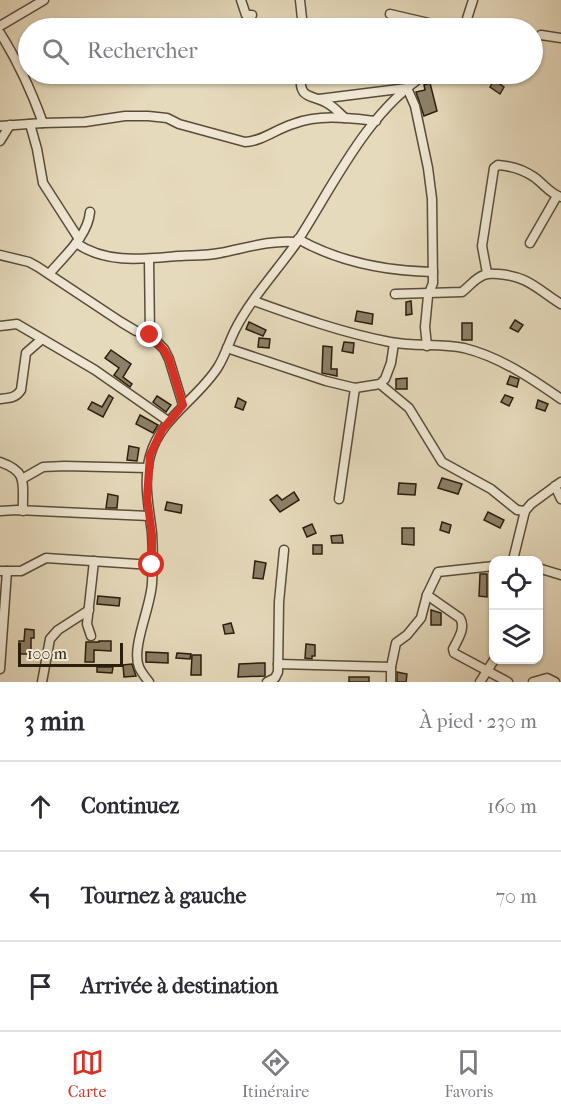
<!DOCTYPE html>
<html lang="fr">
<head>
<meta charset="utf-8">
<style>
	body { margin:0; font-family:"IM FELL French Canon",serif; background:#f2f2f3; color:#2b2b33 }
	.controls { position:absolute; right:18px; bottom:18px; display:grid; overflow:hidden; border-radius:12px; box-shadow:0 2px 4px #0004 }
	.controls button { width:54px; height:54px; display:grid; place-items:center; padding:0; border:0; border-bottom:2px solid #e1e1e2; background:#fff; color:#2b2b33; font:30px sans-serif }
	.scale { position:absolute; left:18px; bottom:15px; width:105px; box-sizing:border-box; padding-left:6px; border:3px solid #2a1e0d; border-top:0; font-size:16px; line-height:21px; white-space:nowrap; color:#2a1e0d; -webkit-text-stroke:4px #efe7d3; paint-order:stroke }
	.stop { position:absolute; width:18px; height:18px; margin:-14px; border:4px solid #d93025; border-radius:50%; background:#fff }
	.stop.end { background:#d93025; border-color:#fff; box-shadow:0 2px 6px #0008 }
	.list { margin:0; padding:0; list-style:none }
	h2 { display:flex; justify-content:space-between; align-items:center; height:78px; margin:0; padding:0 24px; font-size:26px }
	h2 small { font-size:20px; font-weight:400; color:#7c7c81 }
	.list li { display:grid; grid-template-columns:39px 1fr auto; gap:18px; align-items:center; box-sizing:border-box; height:90px; padding:0 24px; border-top:2px solid #e1e1e2 }
	.list b { display:block; font-size:22px; white-space:nowrap }
	.list em { font-size:20px; font-style:normal; color:#7c7c81 }
	.icon { flex:none; width:33px; height:33px; fill:none; stroke:currentColor; stroke-width:2; stroke-linecap:round; stroke-linejoin:round }
	.map { position:relative; flex:none; width:561px; height:682px; overflow:hidden }
	.search { position:absolute; background:#fff; box-shadow:0 2px 4px #0004; left:18px; right:18px; top:18px; height:66px; display:flex; align-items:center; gap:15px; box-sizing:border-box; padding:0 21px; border-radius:33px; color:#7c7c81; font-size:22px }
	.sheet { height:348px; background:#fff }
	nav { display:flex; justify-content:space-around; align-items:center; box-sizing:border-box; height:84px; border-top:2px solid #e1e1e2; background:#fff; font-size:16px; color:#7c7c81 }
	nav a { display:grid; justify-items:center; gap:3px }
	nav .on { color:#d93025 }
	.map>svg:first-child { display:block }
	.building { fill:#8c8068; stroke:#2a1e0d; stroke-width:1.5 }
	.lines { fill:none; stroke-linecap:round; stroke-linejoin:round }
	.minor-casing { stroke:#594d39; stroke-width:11 }
	.minor { stroke:#efe7d3; stroke-width:8 }
	.route { stroke:#d93025; stroke-width:8 }
</style>
</head>
<body>
<div class="map">
<svg width="561" height="682" viewBox="0 0 561 682">
	<rect width="100%" height="100%" fill="#e6dabc"/>
	<filter id="stains"><feTurbulence type="fractalNoise" baseFrequency=".00333" numOctaves="4"/><feColorMatrix values="0 0 0 0 .2 0 0 0 0 .09 0 0 0 0 .02 0 0 0 .5 -.17"/></filter>
	<radialGradient id="worn" r=".72"><stop offset=".6" stop-color="#630" stop-opacity="0"/><stop offset="1" stop-color="#630" stop-opacity=".3"/></radialGradient>
	<g class="building">
		<polygon points="494,80 504,87 500,94 490,87"/>
		<polygon points="430,83 437,111 424,116 416,92 425,90 424,85"/>
		<polygon points="411,301 412,314 406,315 406,302"/>
		<polygon points="357,311 373,314 372,324 355,321"/>
		<polygon points="515,320 523,325 518,332 510,328"/>
		<polygon points="249,322 266,330 263,336 246,329"/>
		<rect x="462" y="323" width="10" height="17"/>
		<polygon points="259,338 270,339 269,348 258,347"/>
		<polygon points="344,342 354,343 353,353 342,351"/>
		<polygon points="323,346 332,347 331,369 337,369 337,376 322,373"/>
		<polygon points="111,350 131,364 123,377 132,384 130,387 114,375 119,368 105,358"/>
		<polygon points="510,376 519,379 517,387 507,384"/>
		<polygon points="407,378 407,389 396,389 396,379"/>
		<polygon points="109,395 113,398 103,417 88,409 92,402 102,407"/>
		<polygon points="505,395 513,398 509,406 501,402"/>
		<polygon points="157,396 171,405 166,412 153,402"/>
		<polygon points="238,398 246,402 243,410 235,407"/>
		<polygon points="538,400 548,404 545,411 536,408"/>
		<polygon points="140,415 158,425 153,433 136,424"/>
		<polygon points="129,446 139,448 137,461 127,460"/>
		<polygon points="442,478 462,484 458,494 438,488"/>
		<polygon points="399,483 416,484 415,495 398,494"/>
		<polygon points="294,492 299,500 280,512 270,500 277,495 282,500"/>
		<polygon points="108,494 118,496 117,508 106,508"/>
		<polygon points="167,502 182,505 181,513 165,510"/>
		<polygon points="488,512 504,520 500,528 484,520"/>
		<polygon points="442,522 451,525 449,533 440,530"/>
		<polygon points="312,524 316,533 307,537 303,528"/>
		<polygon points="402,528 414,528 414,545 402,544"/>
		<polygon points="342,535 343,543 332,543 331,536"/>
		<rect x="313" y="545" width="9" height="9"/>
		<polygon points="255,561 266,563 263,579 253,578"/>
		<polygon points="480,574 487,574 487,597 479,596"/>
		<polygon points="98,596 120,598 119,606 97,604"/>
		<polygon points="431,610 441,613 441,625 431,625"/>
		<polygon points="231,623 234,633 225,634 223,625"/>
		<polygon points="25,629 34,630 34,638 31,638 31,654 19,654 19,641 24,641"/>
		<polygon points="99,641 111,641 111,651 94,650 94,662 85,662 86,642 99,642"/>
		<polygon points="306,644 315,645 315,656 312,656 312,659 305,658"/>
		<polygon points="146,652 168,653 168,663 146,662"/>
		<polygon points="177,653 191,654 190,659 176,658"/>
		<polygon points="192,655 201,655 201,675 191,675"/>
		<polygon points="259,663 265,663 265,676 238,677 239,664"/>
		<polygon points="132,664 136,676 124,677 123,665"/>
		<polygon points="97,667 113,667 112,673 97,672"/>
		<polygon points="397,672 407,674 406,682 397,682"/>
		<rect x="349" y="677" width="20" height="5"/>
	</g>
	<g class="lines">
		<g class="minor-casing">
			<g id="minor">
				<polyline points="241,0 246,15 252,15"/>
				<polyline points="300,0 303,28"/>
				<polyline points="390,14 450,28"/>
				<polyline points="0,26 44,0"/>
				<polyline points="464,28 473,0"/>
				<path d="M0 33C19 63 31 90 43 123L85 122 125 116H148L167 118 179 124 245 142C263 141 276 129 293 124 320 114 348 118 376 121"/>
				<polyline points="541,35 561,38"/>
				<path d="M301 74C298 102 313 93 330 105 335 108 340 114 345 118"/>
				<polyline points="319,99 407,88 415,106 428,168 432,199 433,283 428,296 425,327 427,346"/>
				<polyline points="30,124 37,149 43,183 79,239"/>
				<polyline points="0,126 43,123"/>
				<polyline points="0,141 10,125"/>
				<path d="M298 239C339 262 386 271 433 272"/>
				<path d="M76 243C106 264 143 259 178 256 192 255 206 256 220 253 246 248 269 240 296 242"/>
				<polyline points="530,243 557,196"/>
				<polyline points="0,255 29,262 38,267 121,322 136,331 150,335 164,349 169,359 183,405"/>
				<polyline points="149,259 150,335"/>
				<path d="M487 273 482 246 494 168 498 165C511 166 524 170 534 177 544 184 550 194 561 197"/>
				<path d="M49 274C64 256 88 236 90 212"/>
				<path d="M395 294 462 292C470 286 475 278 484 275 489 273 493 274 498 274 528 276 537 289 561 304"/>
				<path d="M254 301C298 317 344 333 390 342 415 347 440 343 464 348 500 357 531 378 561 399"/>
				<polyline points="0,326 17,324 95,370 168,421"/>
				<polyline points="227,348 326,381 355,388 380,384 385,379 391,363 394,343"/>
				<polyline points="380,384 409,408 442,462 491,489 517,510 525,511"/>
				<path d="M0 399C9 398 16 398 21 390L26 353 42 339"/>
				<path d="M0 462C29 472 22 484 23 511"/>
				<polyline points="22,479 43,467 64,466 148,468"/>
				<polyline points="555,486 561,499"/>
				<polyline points="339,499 355,388"/>
				<polyline points="0,511 17,510 149,516"/>
				<polyline points="513,560 525,511 531,504 561,482"/>
				<polyline points="538,568 561,575"/>
				<polyline points="0,571 21,571 46,558 152,565"/>
				<path d="M427 595 460 618C466 628 458 639 453 649L454 653 508 682"/>
				<polyline points="91,636 87,624 94,561"/>
				<polyline points="278,664 391,667"/>
				<polyline points="0,669 7,571"/>
				<polyline points="42,682 50,639 58,630 89,610"/>
				<path d="M149 682C145 677 141 672 139 667 131 647 151 607 152 583 153 567 153 549 152 533 149 508 143 482 150 456 160 418 198 399 218 367 225 356 229 342 235 330 250 300 275 273 295 245 334 185 365 114 426 74"/>
				<polyline points="267,682 275,678 278,672 279,602 284,550"/>
				<polyline points="391,682 391,667 396,643 407,635 421,618 427,595 438,572 494,566"/>
				<polyline points="480,682 494,660"/>
				<polyline points="533,682 547,678 555,682"/>
			</g>
		</g>
		<use href="#minor" class="minor"/>
	</g>
	<g class="lines">
		<polyline class="route" points="150,335 164,350 169,359 183,405 162,430 150,455 147,498 152,535 152,565"/>
	</g>
	<rect width="100%" height="100%" filter="url(#stains)"/>
	<rect width="100%" height="100%" fill="url(#worn)"/>
</svg>
<div class="controls">
<button><svg class="icon" aria-label="locate" viewBox="0 0 24 24"><circle cx="12" cy="12" r="6"/><path d="M12 2v4M12 18v4M2 12h4M18 12h4"/></svg></button>
<button><svg class="icon" aria-label="layers" viewBox="0 0 24 24"><path d="M12 4l9 5-9 5-9-5zM3 14l9 5 9-5"/></svg></button>
</div>
<div class="scale">100 m</div>
<div class="stop" style="left:152px;top:565px"></div>
<div class="stop end" style="left:150px;top:335px"></div>
<div class="search"><svg class="icon" aria-label="search" viewBox="0 0 24 24"><circle cx="10" cy="10" r="6"/><path d="M15 15l6 6"/></svg>Rechercher</div>
</div>
<section class="sheet">
<h2>3 min<small>À pied · 230 m</small></h2>
<ul class="list">
<li><svg class="icon" aria-label="ahead" viewBox="0 0 24 24"><path d="M12 20V5M6 11l6-6 6 6"/></svg><div><b>Continuez</b></div><em>160 m</em></li>
<li><svg class="icon" aria-label="left" viewBox="0 0 24 24"><path d="M17 20v-9H6M10 6l-5 5 5 5"/></svg><div><b>Tournez à gauche</b></div><em>70 m</em></li>
<li><svg class="icon" aria-label="arrive" viewBox="0 0 24 24"><path d="M6 21V4h12l-3 4 3 4H6"/></svg><div><b>Arrivée à destination</b></div></li>
</ul>
</section>
<nav>
<a class="on"><svg class="icon" aria-label="map" viewBox="0 0 24 24"><path d="M3 6l6-2 6 2 6-2v14l-6 2-6-2-6 2zM9 4v14M15 6v14"/></svg>Carte</a>
<a><svg class="icon" aria-label="directions" viewBox="0 0 24 24"><path d="M12 3l9 9-9 9-9-9zM9 14v-3h6M13 9l2 2-2 2"/></svg>Itinéraire</a>
<a><svg class="icon" aria-label="saved" viewBox="0 0 24 24"><path d="M7 4h10v16l-5-4-5 4z"/></svg>Favoris</a>
</nav>
</body>
</html>
